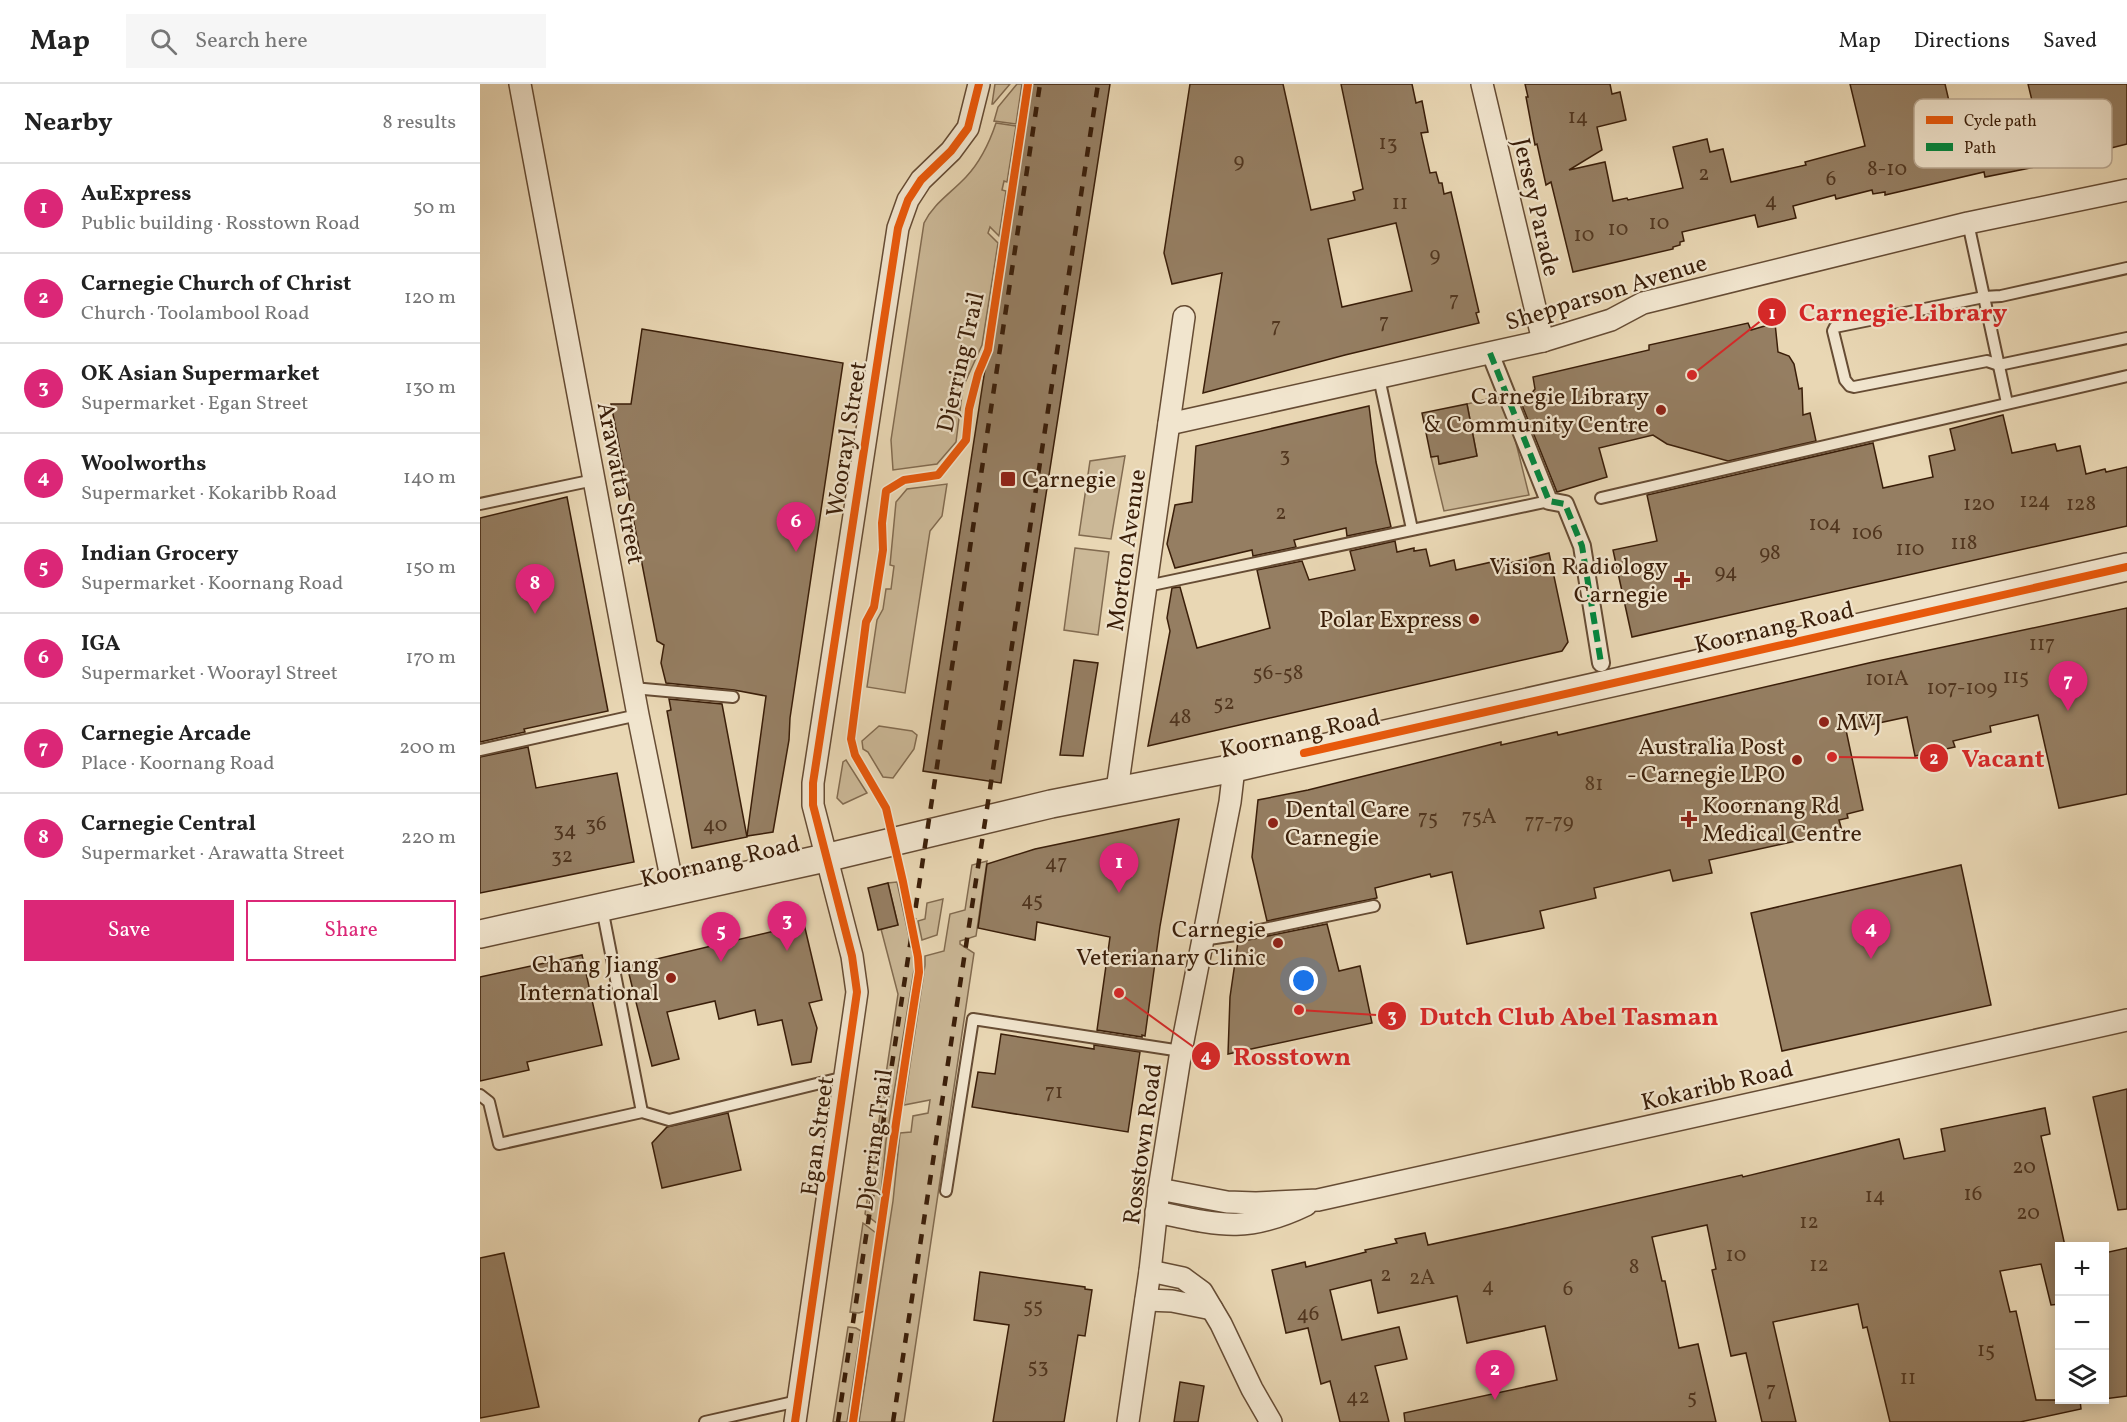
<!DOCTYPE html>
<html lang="en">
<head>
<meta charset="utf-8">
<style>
	body { margin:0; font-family:Vollkorn,serif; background:#f6f6f6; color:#222 }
	.controls { position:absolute; right:18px; bottom:18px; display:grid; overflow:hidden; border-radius:0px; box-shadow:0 3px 15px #0003 }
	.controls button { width:54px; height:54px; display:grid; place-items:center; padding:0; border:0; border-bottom:2px solid #e0e0e0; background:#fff; color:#222; font:30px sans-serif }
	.you { position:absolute; left:824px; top:897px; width:21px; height:21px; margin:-15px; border:4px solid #fff; border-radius:50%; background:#1a73e8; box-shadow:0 0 0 9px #1a73e833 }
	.badge { display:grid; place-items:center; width:39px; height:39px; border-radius:50%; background:#db2777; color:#fff; font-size:20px; font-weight:700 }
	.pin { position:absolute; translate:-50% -50px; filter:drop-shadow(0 2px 3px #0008) }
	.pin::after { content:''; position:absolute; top:32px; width:21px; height:18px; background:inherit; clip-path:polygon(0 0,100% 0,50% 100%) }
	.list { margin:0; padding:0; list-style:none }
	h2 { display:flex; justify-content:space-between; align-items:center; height:78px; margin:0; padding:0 24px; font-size:26px }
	h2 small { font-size:20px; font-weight:400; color:#767676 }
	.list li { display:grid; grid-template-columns:39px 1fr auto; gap:18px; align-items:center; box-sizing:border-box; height:90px; padding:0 24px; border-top:2px solid #e0e0e0 }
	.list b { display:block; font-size:22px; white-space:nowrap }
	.list p { margin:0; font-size:20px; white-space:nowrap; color:#767676 }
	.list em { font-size:20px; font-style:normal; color:#767676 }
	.actions { display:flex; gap:12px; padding:18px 24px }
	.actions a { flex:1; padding:14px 0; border:2px solid #db2777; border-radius:0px; text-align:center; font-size:21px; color:#db2777 }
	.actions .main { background:#db2777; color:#fff }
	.icon { flex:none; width:33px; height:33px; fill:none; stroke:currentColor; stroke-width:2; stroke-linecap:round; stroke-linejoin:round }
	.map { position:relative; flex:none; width:1647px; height:1338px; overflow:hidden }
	header { display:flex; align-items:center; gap:36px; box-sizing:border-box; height:84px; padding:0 30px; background:#fff; border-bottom:2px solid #e0e0e0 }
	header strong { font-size:28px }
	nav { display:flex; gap:33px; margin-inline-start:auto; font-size:21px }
	.search { width:420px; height:54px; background:#f6f6f6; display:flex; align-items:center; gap:15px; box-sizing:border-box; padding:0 21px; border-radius:0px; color:#767676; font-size:22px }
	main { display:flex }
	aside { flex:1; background:#fff }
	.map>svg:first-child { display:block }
	.green { fill:#cbb897; stroke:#826b50; stroke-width:1.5 }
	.building { fill:#957e62; stroke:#3a1e09; stroke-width:1.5; fill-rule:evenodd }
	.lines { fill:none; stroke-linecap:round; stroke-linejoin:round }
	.service-casing { stroke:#664c34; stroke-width:14 }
	.pedestrian-casing { stroke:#664c34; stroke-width:20 }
	.minor-casing { stroke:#664c34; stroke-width:24 }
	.tertiary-casing { stroke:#664c34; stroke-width:30 }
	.service { stroke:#f1e5ce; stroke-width:10 }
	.pedestrian { stroke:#f1e5ce; stroke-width:16 }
	.minor { stroke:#f1e5ce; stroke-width:21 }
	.tertiary { stroke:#f1e5ce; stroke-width:27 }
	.rail { stroke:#3a1e09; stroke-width:4.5; stroke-dasharray:10 10; stroke-linecap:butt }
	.quiet { stroke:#00873e; stroke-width:6; stroke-dasharray:12 6; stroke-linecap:butt }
	.cycleway-casing { stroke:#f1e5ce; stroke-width:11 }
	.cycleway { stroke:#e8590c; stroke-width:8 }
	.poi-dot { fill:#8f2418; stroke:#f1e5ce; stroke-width:2 }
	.labels { text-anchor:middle; stroke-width:4.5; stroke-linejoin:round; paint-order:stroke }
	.number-label { font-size:21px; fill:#51361f }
	.street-label { font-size:24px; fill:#3a1e09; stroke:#f1e5ce }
	.poi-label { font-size:24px; fill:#3a1e09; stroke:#f1e5ce; text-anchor:end }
	.key { fill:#f1e5ce; stroke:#baa993; stroke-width:1.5 }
	.key-label { font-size:16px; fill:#3a1e09 }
	.leader { fill:none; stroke:#d62828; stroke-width:2 }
	.callout-dot { fill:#d62828; stroke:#f1e5ce; stroke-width:2 }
	.mark-label { font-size:18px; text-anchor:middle; font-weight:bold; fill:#fff }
	.callout-label { font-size:26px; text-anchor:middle; font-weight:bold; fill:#d62828; stroke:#f1e5ce; stroke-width:4.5; stroke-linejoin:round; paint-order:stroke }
</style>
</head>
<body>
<header>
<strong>Map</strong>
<div class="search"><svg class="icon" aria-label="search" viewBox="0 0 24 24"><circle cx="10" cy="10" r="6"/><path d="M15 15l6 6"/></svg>Search here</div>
<nav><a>Map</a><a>Directions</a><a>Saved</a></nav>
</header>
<main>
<aside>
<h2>Nearby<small>8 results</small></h2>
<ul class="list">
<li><span class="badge">1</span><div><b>AuExpress</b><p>Public building · Rosstown Road</p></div><em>50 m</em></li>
<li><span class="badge">2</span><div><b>Carnegie Church of Christ</b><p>Church · Toolambool Road</p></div><em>120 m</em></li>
<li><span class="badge">3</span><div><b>OK Asian Supermarket</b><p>Supermarket · Egan Street</p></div><em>130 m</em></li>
<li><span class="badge">4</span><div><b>Woolworths</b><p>Supermarket · Kokaribb Road</p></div><em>140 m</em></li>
<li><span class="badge">5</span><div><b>Indian Grocery</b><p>Supermarket · Koornang Road</p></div><em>150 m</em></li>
<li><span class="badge">6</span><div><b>IGA</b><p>Supermarket · Woorayl Street</p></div><em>170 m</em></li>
<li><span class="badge">7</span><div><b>Carnegie Arcade</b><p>Place · Koornang Road</p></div><em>200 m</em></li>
<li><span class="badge">8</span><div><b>Carnegie Central</b><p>Supermarket · Arawatta Street</p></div><em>220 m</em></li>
</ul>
<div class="actions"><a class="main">Save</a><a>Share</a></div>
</aside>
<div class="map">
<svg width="1647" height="1338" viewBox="0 0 1647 1338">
	<rect width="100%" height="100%" fill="#e9d7b4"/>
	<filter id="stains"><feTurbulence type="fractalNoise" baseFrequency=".00333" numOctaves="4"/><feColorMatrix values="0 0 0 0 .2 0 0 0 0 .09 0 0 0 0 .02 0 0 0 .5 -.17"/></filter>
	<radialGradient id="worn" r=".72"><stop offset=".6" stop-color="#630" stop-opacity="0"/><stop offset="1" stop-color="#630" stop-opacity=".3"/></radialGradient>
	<g class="green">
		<polygon points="515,0 530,0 513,20 512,20"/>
		<polygon points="537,0 542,0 536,40 514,37 518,23"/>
		<path d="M516 39 536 42 527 98 524 97 522 106 526 107 519 152 510 143 508 149 518 159 502 261 483 303 476 358 457 380 413 386 411 356 444 139C453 120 471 109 486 93 501 77 509 60 516 39Z"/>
		<polygon points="1024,311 1049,411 964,427 951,373 958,372 960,380 997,372 987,320"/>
		<polygon points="645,372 631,455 599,451 610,377"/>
		<polygon points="467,400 462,432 450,447 425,609 387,603 397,536 403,525 406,505 411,505 414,482 410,481 416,418 427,405"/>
		<polygon points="595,464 629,468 618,551 584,546"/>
		<polygon points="399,642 432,647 437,651 434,665 413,694 403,693 388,668 383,665 382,657"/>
		<polygon points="366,676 387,709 363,720 357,714 363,678"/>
		<polygon points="507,777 496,852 480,857 480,860 494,869 424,1338 379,1338 413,1117 420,1049 431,1048 433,1032 448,1029 450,1016 424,1021 445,881 445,872 464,867 470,830 485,826 492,781"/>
		<polygon points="417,798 435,880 406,1057 398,1140 385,1130 418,910 401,845 418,841 408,799"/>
		<polygon points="463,815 457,851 442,856 438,837 445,835 447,819"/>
		<polygon points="383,1139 396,1149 385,1227 379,1229 370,1228"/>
		<polygon points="368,1243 376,1244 381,1247 367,1338 353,1338"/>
	</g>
	<g class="building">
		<polygon points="549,0 630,0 521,699 443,687"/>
		<path d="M710 0H803L831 126 875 116 873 108 883 105 861 0H932L936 19 942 17 948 48 941 49 950 89 956 88 959 99H962L964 110 971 108 999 228 996 229 999 239 865 271 723 309 742 189 692 200 684 169ZM916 139 932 207 862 223 848 155Z"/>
		<polygon points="1045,0 1130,0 1132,10 1140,8 1146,36 1117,43 1122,66 1089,86 1125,78 1133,117 1147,114 1148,116 1203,104 1193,63 1227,55 1230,68 1243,65 1251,98 1326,81 1325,78 1385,62 1370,0 1465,0 1475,43 1478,42 1479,46 1555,29 1548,0 1647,0 1647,60 1560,82 1505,93 1504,88 1405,111 1405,108 1393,110 1392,106 1356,115 1355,111 1313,122 1316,134 1278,143 1275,131 1202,148 1204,157 1200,158 1200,161 1193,163 1193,165 1093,188 1071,98 1066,101 1057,60 1055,61 1046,13 1048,13"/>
		<polygon points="1268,239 1271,246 1295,239 1298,268 1309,272 1314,280 1319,305 1322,304 1323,331 1330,329 1336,357 1248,377 1187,360 1173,351 1119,364 1127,393 1077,408 1042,321 1055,305 1053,293 1169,266 1169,261"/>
		<polygon points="162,245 363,279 310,634 309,656 293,748 267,752 286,612 254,606 186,599 181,579 184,561 177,557 131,320 151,320"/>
		<polygon points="987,320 997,372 959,380 958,372 951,373 942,329"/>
		<polygon points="889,322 896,378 911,443 867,452 866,444 814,456 816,463 773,472 772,466 695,484 687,460 695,421 712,418 716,362"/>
		<polygon points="1523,331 1532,369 1575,360 1577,367 1600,362 1606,390 1625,385 1626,388 1647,383 1647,442 1152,553 1133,466 1177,457 1167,411 1393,359 1403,404 1453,393 1449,372 1475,366 1470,345"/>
		<polygon points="87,413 128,627 44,645 45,648 0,658 0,434"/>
		<polygon points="915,457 917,468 934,464 934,467 946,465 950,482 974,476 976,486 1025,475 1026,480 1069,469 1088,558 1082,567 668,662 690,547 687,534 692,504 700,503 717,564 790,544 777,486 822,477 829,496 875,486 870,467"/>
		<polygon points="1647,524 1647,710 1579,724 1558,631 1510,642 1511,648 1473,657 1475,663 1435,672 1427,633 1366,646 1383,726 1367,730 1368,734 1359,736 1362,747 1229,776 1232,789 1193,797 1190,786 1114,804 1116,814 1060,827 1064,844 987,860 972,788 951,793 950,790 895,804 897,814 787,837 772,773 778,716 828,706 1021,658 1021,661 1077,648 1078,651 1393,578"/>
		<polygon points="594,576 618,579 603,672 580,671"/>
		<polygon points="189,615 242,620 267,753 212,764 187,627 191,626"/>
		<polygon points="48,663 56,704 137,689 154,778 0,809 0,673"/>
		<polygon points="699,735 680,842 665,952 662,951 662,953 617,946 630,853 557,838 555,856 498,844 507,780 555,765"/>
		<polygon points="1481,781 1511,921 1302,967 1271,829"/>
		<polygon points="408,799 418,841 398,846 388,804"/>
		<polygon points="324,840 342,916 329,919 337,944 331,978 312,981 302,936 278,941 275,926 239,935 235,917 187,928 199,975 172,982 147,882"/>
		<polygon points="847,840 859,887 880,882 892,939 748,970 750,913 758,858"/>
		<polygon points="102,871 122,961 47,978 49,986 0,997 0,893"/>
		<polygon points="521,950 614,965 614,961 660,968 648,1048 492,1023 498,988 515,990"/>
		<polygon points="1647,1005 1647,1125 1638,1126 1613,1013"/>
		<polygon points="1565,1024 1570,1050 1561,1052 1585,1162 1580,1162 1580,1220 1571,1221 1561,1180 1520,1187 1530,1228 1536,1227 1556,1316 1600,1316 1601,1325 1540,1338 1410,1338 1387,1243 1383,1244 1378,1220 1293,1238 1316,1338 1282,1338 1266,1269 1251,1272 1232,1186 1236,1185 1227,1141 1172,1153 1182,1197 1185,1197 1199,1264 1218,1260 1236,1338 925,1338 924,1329 1077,1296 1065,1242 987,1259 977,1212 898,1229 891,1196 850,1206 862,1256 919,1243 927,1275 895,1282 909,1338 860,1338 850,1297 841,1300 828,1244 806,1249 792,1186 825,1178 826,1183 886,1168 885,1166 917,1159 915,1155 945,1149 948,1161 1031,1143 1262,1091 1263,1093 1419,1055 1424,1075 1465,1067 1461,1045"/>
		<polygon points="248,1029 261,1086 182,1104 172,1059 187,1043"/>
		<polygon points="1647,1164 1647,1312 1624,1315 1624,1169"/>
		<polygon points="24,1169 59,1323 0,1334 0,1174"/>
		<polygon points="500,1188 605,1203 605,1205 612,1206 605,1252 598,1251 584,1338 513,1338 529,1241 494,1236"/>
		<polygon points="700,1298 724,1302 718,1338 694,1338"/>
	</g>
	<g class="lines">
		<g class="service-casing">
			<g id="service">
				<polyline points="1488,139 1527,319"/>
				<polyline points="1647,184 1521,212 1504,213 1355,243 1353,247 1365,296 1370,302 1374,303 1507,277 1519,281 1647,254"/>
				<polyline points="899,294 932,445"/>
				<polyline points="1121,414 1647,292"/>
				<polyline points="0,420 114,396"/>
				<polyline points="667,502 1069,417"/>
				<polyline points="153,604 253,613"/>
				<polyline points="0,666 158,631"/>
				<polyline points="122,824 162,1028"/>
				<polyline points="722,856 756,851 894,822"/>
				<polyline points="0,1011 9,1018 19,1060 162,1028 189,1036 365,993"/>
				<polyline points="466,1107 493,935 701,967"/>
				<polyline points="225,1338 318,1317"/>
			</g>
		</g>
		<g class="pedestrian-casing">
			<polyline id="pedestrian" points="1010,269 1069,417 1085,420 1102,462 1121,579"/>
		</g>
		<g class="minor-casing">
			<g id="minor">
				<polyline points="40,0 158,631 194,808"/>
				<polyline points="1002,0 1063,257"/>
				<polyline points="689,340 1063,257 1131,236 1163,219 1488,139 1647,106"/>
				<polyline points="637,706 704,233"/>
				<polyline points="679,1105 747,1118 776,1119 838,1116 1647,936"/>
				<path d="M676 1128C738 1141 766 1150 826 1121"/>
				<polyline points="670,1187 703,1194 722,1208 741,1240 772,1305 791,1338"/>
				<polyline points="666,1216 692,1217 732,1225"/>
				<polyline points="315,1338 377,908 372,872 333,721 333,699 418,144 428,116 441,96 471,67 488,44 499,0"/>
				<polyline points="648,1338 670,1187 679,1105 701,967 750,718 754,684"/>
			</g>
		</g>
		<g class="tertiary-casing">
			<polyline id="tertiary" points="0,850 345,774 571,720 754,684 1647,483"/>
		</g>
		<use href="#service" class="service"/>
		<use href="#pedestrian" class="pedestrian"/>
		<use href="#minor" class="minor"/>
		<use href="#tertiary" class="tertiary"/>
		<g class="rail">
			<polyline points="358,1338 560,0"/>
			<polyline points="413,1338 618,0"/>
		</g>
		<polyline class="quiet" points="1010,269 1069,417 1085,420 1102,462 1121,579"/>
		<g class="cycleway-casing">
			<g id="cycleway">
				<polyline points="824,669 1647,483"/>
				<polyline points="315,1338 377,908 372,872 333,721 333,699 418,144 428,116 441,96 471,67 488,44 499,0"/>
				<path d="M373 1338C395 1188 415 1038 439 888L438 873 423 798 406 724 375 671 371 655 386 538 394 523 403 466 402 439 406 407 424 396 458 391 486 356 489 325 498 290 508 266 548 0"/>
			</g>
		</g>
		<use href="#cycleway" class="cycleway"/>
	</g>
	<g class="poi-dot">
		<circle cx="1181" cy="326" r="6"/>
		<rect x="520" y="387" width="16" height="16" rx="3"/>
		<path d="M1199 487h6v6h6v6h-6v6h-6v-6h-6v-6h6z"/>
		<circle cx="994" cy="535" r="6"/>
		<circle cx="1344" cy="638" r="6"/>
		<circle cx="1317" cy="676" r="6"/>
		<path d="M1206 726h6v6h6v6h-6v6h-6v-6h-6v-6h6z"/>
		<circle cx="793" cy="739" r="6"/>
		<circle cx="798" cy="859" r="6"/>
		<circle cx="191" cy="894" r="6"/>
	</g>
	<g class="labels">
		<g class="number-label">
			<text x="1098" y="39">14</text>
			<text x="908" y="65">13</text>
			<text x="759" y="83">9</text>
			<text x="1407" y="91">8-10</text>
			<text x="1224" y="96">2</text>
			<text x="1351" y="101">6</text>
			<text x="1291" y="123">4</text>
			<text x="920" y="125">11</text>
			<text x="1179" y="145">10</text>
			<text x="1138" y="151">10</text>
			<text x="1104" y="157">10</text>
			<text x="955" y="177">9</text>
			<text x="974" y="222">7</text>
			<text x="904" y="244">7</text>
			<text x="796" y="248">7</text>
			<text x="805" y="377">3</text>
			<text x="1555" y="423">124</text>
			<text x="1499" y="426">120</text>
			<text x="1601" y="426">128</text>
			<text x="801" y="435">2</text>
			<text x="1345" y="446">104</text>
			<text x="1387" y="455">106</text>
			<text x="1484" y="465">118</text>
			<text x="1430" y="471">110</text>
			<text x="1290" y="475">98</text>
			<text x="1246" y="494">94</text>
			<text x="1562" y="566">117</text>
			<text x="798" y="595">56-58</text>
			<text x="1536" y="599">115</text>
			<text x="1407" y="601">101A</text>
			<text x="1482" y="610">107-109</text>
			<text x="744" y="625">52</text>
			<text x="700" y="639">48</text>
			<text x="1114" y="706">81</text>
			<text x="999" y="739">75A</text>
			<text x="948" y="740">75</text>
			<text x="1069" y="744">77-79</text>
			<text x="116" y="746">36</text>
			<text x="235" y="747">40</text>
			<text x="85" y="752">34</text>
			<text x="82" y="778">32</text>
			<text x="576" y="785">47</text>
			<text x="552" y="822">45</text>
			<text x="574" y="1014">71</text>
			<text x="1544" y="1089">20</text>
			<text x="1493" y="1116">16</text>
			<text x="1395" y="1118">14</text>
			<text x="1548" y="1135">20</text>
			<text x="1329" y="1144">12</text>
			<text x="1256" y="1177">10</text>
			<text x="1339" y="1187">12</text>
			<text x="1154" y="1189">8</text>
			<text x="906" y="1197">2</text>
			<text x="942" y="1200">2A</text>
			<text x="1008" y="1208">4</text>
			<text x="1088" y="1211">6</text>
			<text x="553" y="1228">55</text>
			<text x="828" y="1236">46</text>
			<text x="1506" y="1272">15</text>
			<text x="558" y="1288">53</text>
			<text x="1428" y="1300">11</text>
			<text x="1291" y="1312">7</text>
			<text x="878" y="1319">42</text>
			<text x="1212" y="1319">5</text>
		</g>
		<g class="street-label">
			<text transform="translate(1057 123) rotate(77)" y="8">Jersey Parade</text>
			<text transform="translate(1126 208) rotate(-17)" y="8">Shepparson Avenue</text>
			<text transform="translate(480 278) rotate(-77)" y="8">Djerring Trail</text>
			<text transform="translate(366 355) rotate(-81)" y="8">Woorayl Street</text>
			<text transform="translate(141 399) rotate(79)" y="8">Arawatta Street</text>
			<text transform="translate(646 466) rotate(-82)" y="8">Morton Avenue</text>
			<text transform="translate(1294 543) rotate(-13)" y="8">Koornang Road</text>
			<text transform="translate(820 649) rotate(-12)" y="8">Koornang Road</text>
			<text transform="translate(240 777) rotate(-13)" y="8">Koornang Road</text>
			<text transform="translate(1237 1001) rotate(-13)" y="8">Kokaribb Road</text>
			<text transform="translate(337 1052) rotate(-82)" y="8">Egan Street</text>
			<text transform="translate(394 1056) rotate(-82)" y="8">Djerring Trail</text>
			<text transform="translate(662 1060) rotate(-82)" y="8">Rosstown Road</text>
		</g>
		<g class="poi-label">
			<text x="1169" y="320">Carnegie Library<tspan x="1169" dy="28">&amp; Community Centre</tspan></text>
			<text x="542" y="403" text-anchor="start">Carnegie</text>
			<text x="1188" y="490">Vision Radiology<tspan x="1188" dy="28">Carnegie</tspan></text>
			<text x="982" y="543">Polar Express</text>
			<text x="1356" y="646" text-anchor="start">MVJ</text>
			<text x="1305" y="670">Australia Post<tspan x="1305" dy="28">- Carnegie LPO</tspan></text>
			<text x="1222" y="729" text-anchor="start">Koornang Rd<tspan x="1222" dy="28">Medical Centre</tspan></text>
			<text x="805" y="733" text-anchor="start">Dental Care<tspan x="805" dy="28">Carnegie</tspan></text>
			<text x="786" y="853">Carnegie<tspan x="786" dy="28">Veterianary Clinic</tspan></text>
			<text x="179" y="888">Chang Jiang<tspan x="179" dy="28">International</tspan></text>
		</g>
	</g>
	<rect x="1434" y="15" width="198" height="69" rx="9" class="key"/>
	<rect x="1446" y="32" width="27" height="8" fill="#e8590c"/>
	<rect x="1446" y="59" width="27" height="8" fill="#00873e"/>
	<g class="key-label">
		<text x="1484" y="42">Cycle path</text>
		<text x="1484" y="69">Path</text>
	</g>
	<path class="leader" d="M1212 291L1292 228M1352 673L1454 674M819 926L912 932M639 909L726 972"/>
	<g class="callout-dot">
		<circle cx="1212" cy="291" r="6"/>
		<circle cx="1352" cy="673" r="6"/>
		<circle cx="819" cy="926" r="6"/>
		<circle cx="639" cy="909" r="6"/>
		<circle cx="1292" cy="228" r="15"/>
		<circle cx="1454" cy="674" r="15"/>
		<circle cx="912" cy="932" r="15"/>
		<circle cx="726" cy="972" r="15"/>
	</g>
	<g class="mark-label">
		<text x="1292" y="235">1</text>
		<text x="1454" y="680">2</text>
		<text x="912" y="938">3</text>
		<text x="726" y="978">4</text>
	</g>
	<g class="callout-label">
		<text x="1423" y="237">Carnegie Library</text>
		<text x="1523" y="683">Vacant</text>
		<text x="1089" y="941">Dutch Club Abel Tasman</text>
		<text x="812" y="981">Rosstown</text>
	</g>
	<rect width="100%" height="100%" filter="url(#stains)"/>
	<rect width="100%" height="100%" fill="url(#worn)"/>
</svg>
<div class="controls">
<button>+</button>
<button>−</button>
<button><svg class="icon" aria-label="layers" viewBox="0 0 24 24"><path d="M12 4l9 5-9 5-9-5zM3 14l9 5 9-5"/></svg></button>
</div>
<div class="you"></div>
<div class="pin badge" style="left:639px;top:809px">1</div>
<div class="pin badge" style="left:1015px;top:1316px">2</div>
<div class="pin badge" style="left:307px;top:867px">3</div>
<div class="pin badge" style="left:1391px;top:875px">4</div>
<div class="pin badge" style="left:241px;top:878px">5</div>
<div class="pin badge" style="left:316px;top:468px">6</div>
<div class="pin badge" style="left:1588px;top:627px">7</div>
<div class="pin badge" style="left:55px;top:530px">8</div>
</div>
</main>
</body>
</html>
